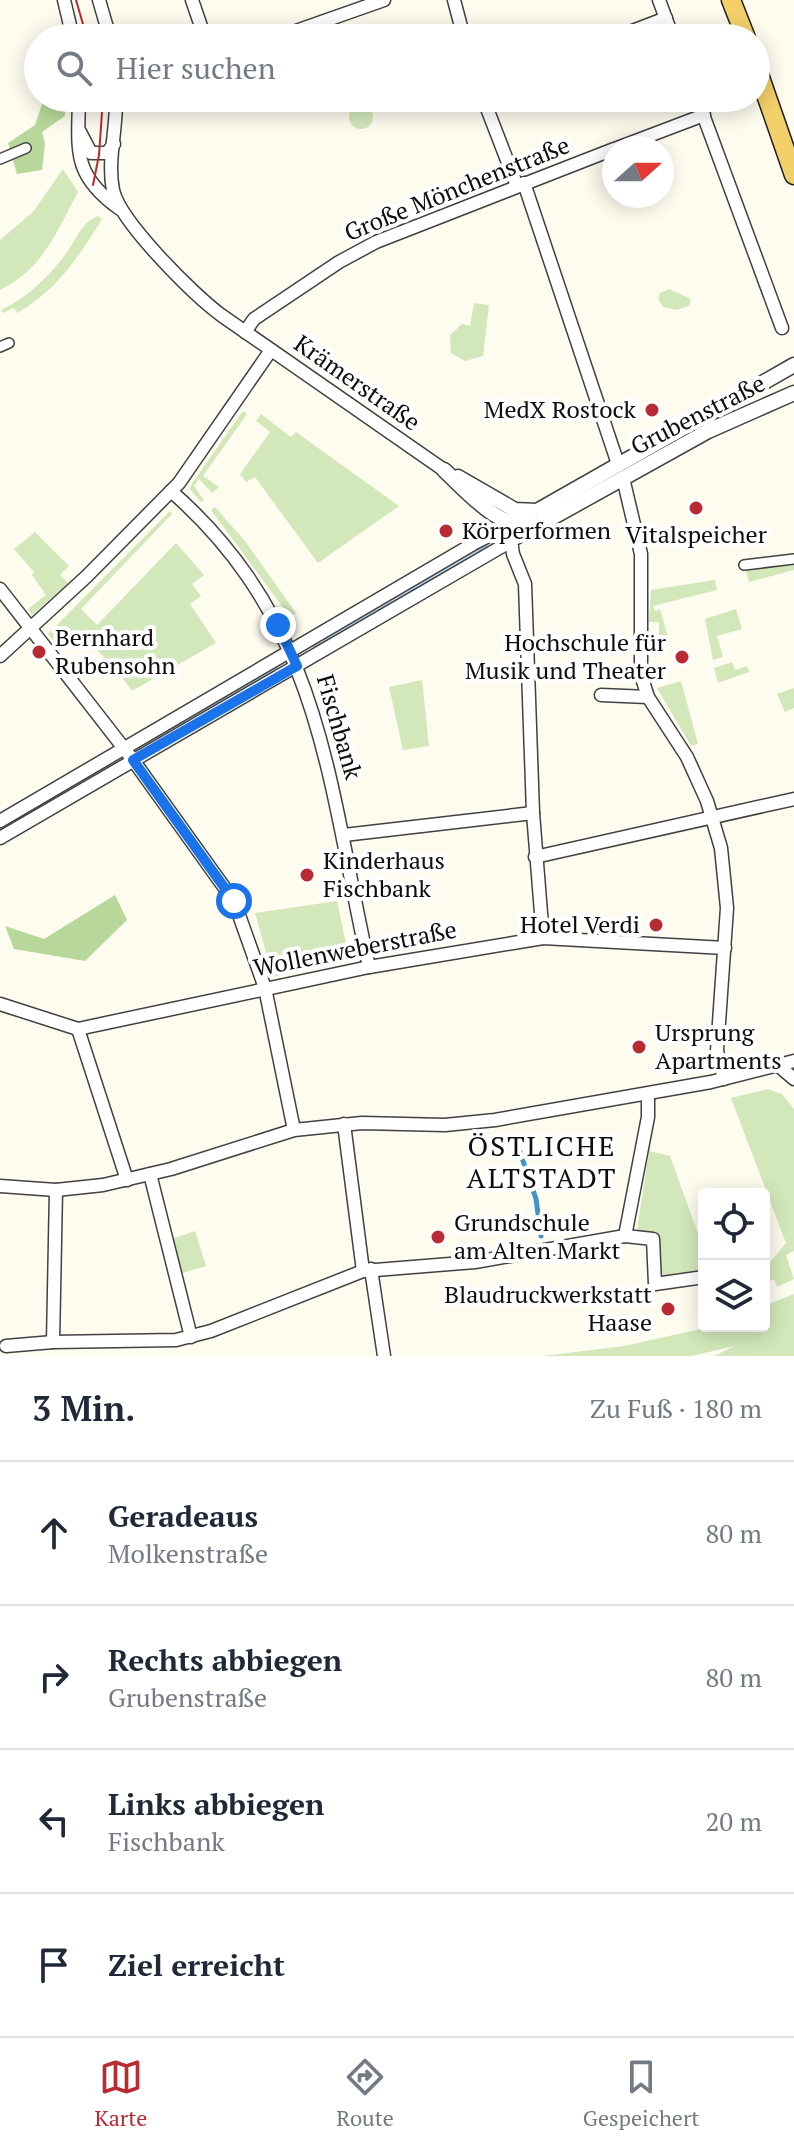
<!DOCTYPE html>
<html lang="de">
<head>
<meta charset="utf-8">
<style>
	body { margin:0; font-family:"PT Serif",serif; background:#f2f2f3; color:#1f2937 }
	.controls { position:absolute; right:24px; bottom:24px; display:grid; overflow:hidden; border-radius:8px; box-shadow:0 4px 20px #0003 }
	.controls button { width:72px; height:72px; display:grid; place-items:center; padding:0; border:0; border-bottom:2px solid #e0e1e3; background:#fff; color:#1f2937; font:40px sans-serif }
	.compass { position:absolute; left:602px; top:136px; width:72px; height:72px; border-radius:50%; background:#fff; box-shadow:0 4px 20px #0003; rotate:69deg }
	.stop { position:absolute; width:24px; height:24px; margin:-18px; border:6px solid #1a73e8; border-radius:50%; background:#fff }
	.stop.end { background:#1a73e8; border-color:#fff; box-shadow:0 2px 8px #0008 }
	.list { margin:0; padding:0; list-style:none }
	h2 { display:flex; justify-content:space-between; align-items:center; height:104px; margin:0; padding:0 32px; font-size:34px }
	h2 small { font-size:26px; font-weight:400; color:#747a83 }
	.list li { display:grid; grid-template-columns:52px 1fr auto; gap:24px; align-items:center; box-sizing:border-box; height:144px; padding:0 32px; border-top:2px solid #e0e1e3 }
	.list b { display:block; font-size:30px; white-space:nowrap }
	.list p { margin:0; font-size:26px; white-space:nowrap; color:#747a83 }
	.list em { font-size:26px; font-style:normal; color:#747a83 }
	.icon { flex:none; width:44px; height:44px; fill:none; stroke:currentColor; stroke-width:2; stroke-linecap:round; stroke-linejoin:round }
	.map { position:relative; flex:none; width:794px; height:1356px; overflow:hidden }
	.search { position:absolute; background:#fff; box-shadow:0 4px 20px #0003; left:24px; right:24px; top:24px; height:88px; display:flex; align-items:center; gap:20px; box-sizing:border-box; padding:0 28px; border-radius:44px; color:#747a83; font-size:30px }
	.sheet { height:680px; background:#fff }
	nav { display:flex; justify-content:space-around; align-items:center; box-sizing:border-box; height:112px; border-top:2px solid #e0e1e3; background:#fff; font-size:22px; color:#747a83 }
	nav a { display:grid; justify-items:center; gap:4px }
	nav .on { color:#b92b33 }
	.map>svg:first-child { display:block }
	.green { fill:#d2e8ba }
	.forest { fill:#b7d89a }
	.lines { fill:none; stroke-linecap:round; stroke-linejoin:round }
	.stream { stroke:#3f94c8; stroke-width:5 }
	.canal { stroke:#b6def4; stroke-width:16 }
	.pedestrian-casing { stroke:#414141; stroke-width:12 }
	.minor-casing { stroke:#414141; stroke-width:15 }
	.tertiary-casing { stroke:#414141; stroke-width:17 }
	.primary-casing { stroke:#1f1f1f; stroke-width:21 }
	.pedestrian { stroke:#fff; stroke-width:9 }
	.minor { stroke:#fff; stroke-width:12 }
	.tertiary { stroke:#fff; stroke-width:14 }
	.primary { stroke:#f3d06a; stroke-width:18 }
	.tram { stroke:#b92b33; stroke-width:2 }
	.route { stroke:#1a73e8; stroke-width:10 }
	.poi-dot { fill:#b92b33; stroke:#fff; stroke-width:3 }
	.labels { text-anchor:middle; stroke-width:8; stroke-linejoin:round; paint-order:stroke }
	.street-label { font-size:24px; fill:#0e0e0e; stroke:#fff }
	.poi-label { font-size:24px; fill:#0e0e0e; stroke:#fff; text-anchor:start }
	.quarter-label { font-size:28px; letter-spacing:2px; fill:#0e0e0e; stroke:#fff }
</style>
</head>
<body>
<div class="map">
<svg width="794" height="1356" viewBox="0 0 794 1356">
	<rect width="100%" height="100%" fill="#fefbef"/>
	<g class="green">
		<circle cx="361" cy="117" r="12"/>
		<path d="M63 169 78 192C57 231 43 269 0 290V240L33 212Z"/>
		<path d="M98 216 102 219C78 258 57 290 17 313L14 308 3 313 1 310C27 298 48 277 65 255 77 240 79 224 98 216Z"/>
		<polygon points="669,289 691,299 689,306 676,310 663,307 658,299 660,293"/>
		<polygon points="474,303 489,305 483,356 465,361 451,353 450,335 462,324 470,326"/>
		<polygon points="243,411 247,414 203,476 219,487 212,493 199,479 194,486 204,500 201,502 190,489 191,485"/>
		<polygon points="261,414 291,437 296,432 399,506 318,563 255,477 246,482 240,474 270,432 256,421"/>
		<polygon points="215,507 245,541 296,613 290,617 211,510"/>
		<polygon points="170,511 172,514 81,609 97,625 176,543 204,575 192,584 201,596 190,604 216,643 132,691 116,669 78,631 59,647 48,634"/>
		<polygon points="35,532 69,566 60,575 68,583 32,615 28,609 46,595 32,575 34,572 14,549"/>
		<polygon points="794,560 794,570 749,582 744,565"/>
		<polygon points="715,580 717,590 653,606 655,611 660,609 669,641 648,645 648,637 659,636 659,622 649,622 651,590"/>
		<polygon points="736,609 742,629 717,636 723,657 713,660 705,619"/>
		<polygon points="732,662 735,670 747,666 749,672 718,683 714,668"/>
		<polygon points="422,680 429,746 403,750 389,687"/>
		<polygon points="681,681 698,744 691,746 657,688"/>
		<polygon points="794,688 794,708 785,712 777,694"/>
		<polygon points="337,901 349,958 273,977 255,913"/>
		<polygon points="768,1089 782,1094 794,1109 794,1251 786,1255 794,1279 777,1287 774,1279 764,1283 764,1269 786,1243 731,1098"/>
		<polygon points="649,1151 670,1156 704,1250 704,1277 655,1284 653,1239 636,1237"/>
		<polygon points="195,1231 206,1266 179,1274 169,1240"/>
		<polygon points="794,1294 794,1356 714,1356 735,1346 691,1356 543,1356 624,1346 714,1326 764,1326 764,1306"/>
	</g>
	<g class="forest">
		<polygon points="44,98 65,98 65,116 42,132 45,143 42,170 17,174 8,143 35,125"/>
		<polygon points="115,895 127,920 85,961 14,949 5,926 44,939"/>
	</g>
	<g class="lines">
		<polyline class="stream" points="520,1152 536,1199 541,1236"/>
		<g class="canal">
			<polyline points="320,644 481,550"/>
			<polyline points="152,742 272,672"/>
			<polyline points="0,830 105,770"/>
		</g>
		<g class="pedestrian-casing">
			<g id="pedestrian">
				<polyline points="0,159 26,148"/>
				<polyline points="0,347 9,343"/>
				<polyline points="744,565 794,559"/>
			</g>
		</g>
		<g class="minor-casing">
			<g id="minor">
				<polyline points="64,0 73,38"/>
				<polyline points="99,0 110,38"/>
				<polyline points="192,0 205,38"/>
				<polyline points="454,0 464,38"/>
				<polyline points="659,0 673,38"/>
				<polyline points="276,38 384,0"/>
				<polyline points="614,38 666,18"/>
				<path d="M79 98C78 151 72 175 120 209"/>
				<path d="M116 98C117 128 107 161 113 190 120 222 194 295 221 315L444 470"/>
				<polyline points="483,98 517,186"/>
				<polyline points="697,98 782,328"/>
				<polyline points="80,132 91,153 107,153 114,144"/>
				<polyline points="617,148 704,115"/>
				<polyline points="524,183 618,464"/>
				<polyline points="245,332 254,319 339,262 376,242 614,149"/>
				<polyline points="623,478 641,554 641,675 648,697 687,757 707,801 721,848 727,908 717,1051 724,1079"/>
				<path d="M171 491C323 624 328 785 369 967"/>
				<polyline points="510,534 513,554 525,584 533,813 543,938"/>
				<polyline points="0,589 133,760 234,901 265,988 294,1130"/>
				<polyline points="0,656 87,576 179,483 271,350"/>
				<polyline points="601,695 648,697"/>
				<polyline points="0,821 473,544 537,511"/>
				<polyline points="344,835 533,813"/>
				<polyline points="0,838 537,526"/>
				<polyline points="535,857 794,799"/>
				<polyline points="0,1004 78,1029 369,967 543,938 725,948"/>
				<polyline points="78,1029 127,1180"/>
				<polyline points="779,1066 794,1079"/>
				<polyline points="344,1124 363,1271"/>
				<polyline points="150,1174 191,1337"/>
				<polyline points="0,1186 56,1190 103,1185 171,1169 294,1130 362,1123 445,1125 495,1120 711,1082 794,1061"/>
				<polyline points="625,1236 648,1117 648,1094"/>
				<polyline points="371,1269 384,1356"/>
				<polyline points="53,1342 56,1190"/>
				<polyline points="6,1346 53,1342 176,1340 211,1331 363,1271 475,1262 625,1236 653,1239 655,1284 704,1277"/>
			</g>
		</g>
		<g class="tertiary-casing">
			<g id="tertiary">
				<path d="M444 470C470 494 500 532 539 525L708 431 794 393"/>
				<polyline points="458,477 515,510 537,511 794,365"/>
			</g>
		</g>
		<g class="primary-casing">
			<g id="primary">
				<polyline points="731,0 746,38"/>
				<polyline points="756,66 794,175"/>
			</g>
		</g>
		<use href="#pedestrian" class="pedestrian"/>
		<use href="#minor" class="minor"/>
		<use href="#tertiary" class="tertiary"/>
		<use href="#primary" class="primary"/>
		<g class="tram">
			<polyline points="76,0 87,38"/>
			<polyline points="93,185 99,155 103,98"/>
		</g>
	</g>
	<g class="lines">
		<polyline class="route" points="234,901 133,760 297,666 278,625"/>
	</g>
	<g class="poi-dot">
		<circle cx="652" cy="410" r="8"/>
		<circle cx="696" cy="508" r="8"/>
		<circle cx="446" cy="531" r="8"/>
		<circle cx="39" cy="652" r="8"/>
		<circle cx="682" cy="657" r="8"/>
		<circle cx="307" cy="875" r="8"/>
		<circle cx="656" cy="925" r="8"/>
		<circle cx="639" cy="1047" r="8"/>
		<circle cx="438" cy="1237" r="8"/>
		<circle cx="668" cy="1309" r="8"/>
	</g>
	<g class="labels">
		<g class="street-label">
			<text transform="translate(457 189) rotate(-22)" y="8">Große Mönchenstraße</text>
			<text transform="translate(357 383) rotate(35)" y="8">Krämerstraße</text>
			<text transform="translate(698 415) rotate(-27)" y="8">Grubenstraße</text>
			<text transform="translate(339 727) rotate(74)" y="8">Fischbank</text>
			<text transform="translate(355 949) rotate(-11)" y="8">Wollenweberstraße</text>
		</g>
		<g class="poi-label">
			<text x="636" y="418" text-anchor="end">MedX Rostock</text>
			<text x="462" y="539">Körperformen</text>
			<text x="696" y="543" text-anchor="middle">Vitalspeicher</text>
			<text x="55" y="646">Bernhard<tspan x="55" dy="28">Rubensohn</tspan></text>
			<text x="666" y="651" text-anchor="end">Hochschule für<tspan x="666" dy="28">Musik und Theater</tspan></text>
			<text x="323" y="869">Kinderhaus<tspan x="323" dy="28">Fischbank</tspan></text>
			<text x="640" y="933" text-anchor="end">Hotel Verdi</text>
			<text x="655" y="1041">Ursprung<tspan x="655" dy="28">Apartments</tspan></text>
			<text x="454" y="1231">Grundschule<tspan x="454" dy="28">am Alten Markt</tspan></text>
			<text x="652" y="1303" text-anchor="end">Blaudruckwerkstatt<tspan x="652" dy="28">Haase</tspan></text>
		</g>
		<g class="quarter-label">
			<text x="542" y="1156">ÖSTLICHE<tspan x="542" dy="32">ALTSTADT</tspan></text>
		</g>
	</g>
</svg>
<div class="controls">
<button><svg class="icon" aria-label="locate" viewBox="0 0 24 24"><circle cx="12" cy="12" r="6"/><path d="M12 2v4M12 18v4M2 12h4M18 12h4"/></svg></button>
<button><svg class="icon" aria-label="layers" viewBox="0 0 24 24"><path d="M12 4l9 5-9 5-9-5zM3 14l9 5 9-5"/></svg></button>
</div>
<svg class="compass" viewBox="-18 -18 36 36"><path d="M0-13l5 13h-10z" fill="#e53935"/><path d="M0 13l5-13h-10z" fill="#747a83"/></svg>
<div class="stop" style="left:234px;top:901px"></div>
<div class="stop end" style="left:278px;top:625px"></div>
<div class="search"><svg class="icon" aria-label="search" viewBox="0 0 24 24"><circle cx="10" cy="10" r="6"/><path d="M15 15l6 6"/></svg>Hier suchen</div>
</div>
<section class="sheet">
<h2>3 Min.<small>Zu Fuß · 180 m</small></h2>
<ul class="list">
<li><svg class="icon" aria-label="ahead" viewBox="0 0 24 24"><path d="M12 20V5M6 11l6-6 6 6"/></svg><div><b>Geradeaus</b><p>Molkenstraße</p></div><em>80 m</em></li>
<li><svg class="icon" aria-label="right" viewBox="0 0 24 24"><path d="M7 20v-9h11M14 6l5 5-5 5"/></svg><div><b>Rechts abbiegen</b><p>Grubenstraße</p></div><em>80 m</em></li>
<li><svg class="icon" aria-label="left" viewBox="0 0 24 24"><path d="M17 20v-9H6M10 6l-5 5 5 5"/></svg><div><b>Links abbiegen</b><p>Fischbank</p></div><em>20 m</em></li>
<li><svg class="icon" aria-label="arrive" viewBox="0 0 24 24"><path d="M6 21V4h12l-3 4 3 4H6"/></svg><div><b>Ziel erreicht</b></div></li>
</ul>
</section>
<nav>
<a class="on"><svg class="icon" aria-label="map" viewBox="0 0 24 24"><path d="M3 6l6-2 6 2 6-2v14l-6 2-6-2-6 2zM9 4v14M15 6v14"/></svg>Karte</a>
<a><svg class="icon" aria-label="directions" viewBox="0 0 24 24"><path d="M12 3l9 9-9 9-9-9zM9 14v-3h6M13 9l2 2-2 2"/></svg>Route</a>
<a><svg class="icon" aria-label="saved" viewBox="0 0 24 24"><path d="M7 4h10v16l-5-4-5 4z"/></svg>Gespeichert</a>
</nav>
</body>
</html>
